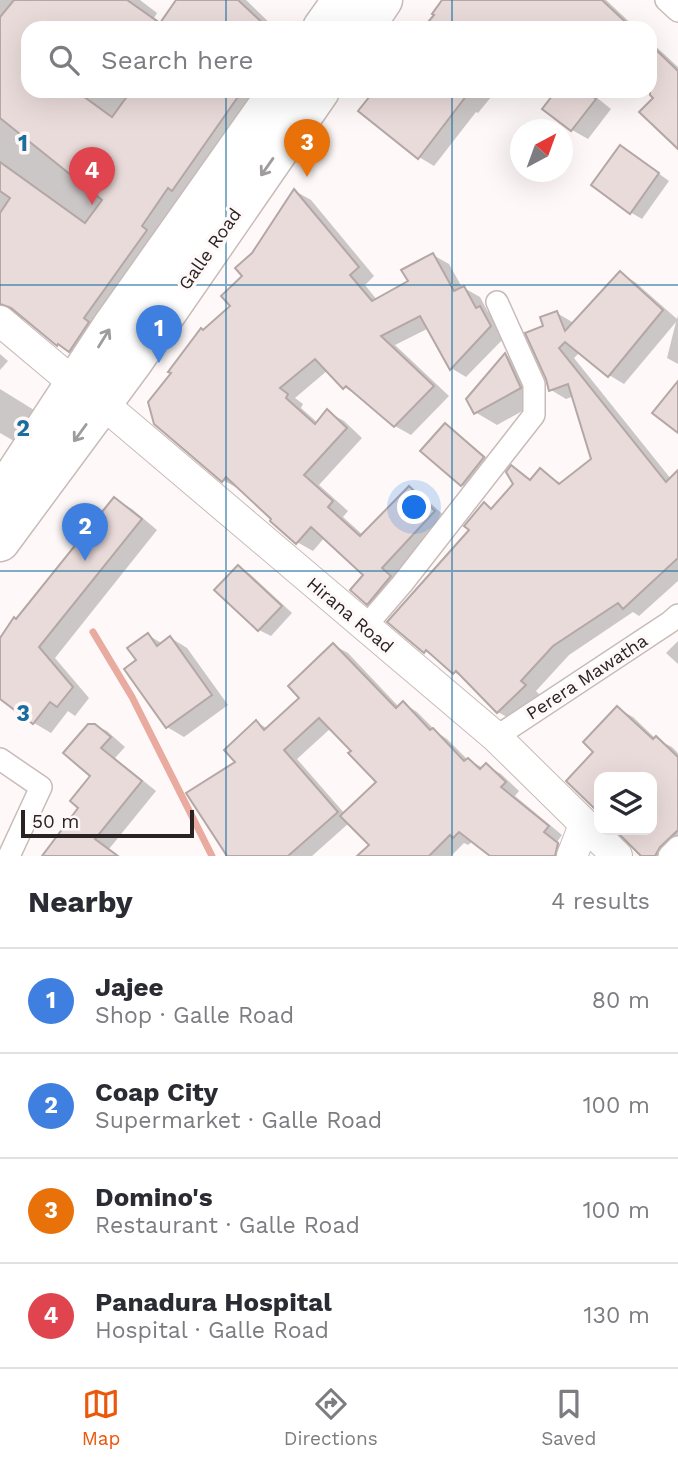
<!DOCTYPE html>
<html lang="en">
<head>
<meta charset="utf-8">
<style>
	body { margin:0; font-family:"Work Sans",sans-serif; background:#f7f7f7; color:#2b2b33 }
	.controls { position:absolute; right:21px; bottom:21px; display:grid; overflow:hidden; border-radius:14px; box-shadow:0 7px 28px #0002 }
	.controls button { width:63px; height:63px; display:grid; place-items:center; padding:0; border:0; border-bottom:2px solid #e1e1e2; background:#fff; color:#2b2b33; font:35px sans-serif }
	.compass { position:absolute; left:510px; top:119px; width:63px; height:63px; border-radius:50%; background:#fff; box-shadow:0 7px 28px #0002; rotate:41deg }
	.scale { position:absolute; left:21px; bottom:18px; width:173px; box-sizing:border-box; padding-left:7px; border:4px solid #292423; border-top:0; font-size:19px; line-height:24px; white-space:nowrap; color:#292423; -webkit-text-stroke:5px #fef9f8; paint-order:stroke }
	.you { position:absolute; left:415px; top:508px; width:24px; height:24px; margin:-18px; border:5px solid #fff; border-radius:50%; background:#1a73e8; box-shadow:0 0 0 10px #1a73e833 }
	.badge { display:grid; place-items:center; width:46px; height:46px; border-radius:50%; background:#ea580c; color:#fff; font-size:23px; font-weight:700 }
	.pin { position:absolute; translate:-50% -58px; filter:drop-shadow(0 2px 4px #0008) }
	.pin::after { content:''; position:absolute; top:37px; width:24px; height:21px; background:inherit; clip-path:polygon(0 0,100% 0,50% 100%) }
	.list { margin:0; padding:0; list-style:none }
	h2 { display:flex; justify-content:space-between; align-items:center; height:91px; margin:0; padding:0 28px; font-size:30px }
	h2 small { font-size:23px; font-weight:400; color:#7c7c81 }
	.list li { display:grid; grid-template-columns:46px 1fr auto; gap:21px; align-items:center; box-sizing:border-box; height:105px; padding:0 28px; border-top:2px solid #e1e1e2 }
	.list b { display:block; font-size:26px; white-space:nowrap }
	.list p { margin:0; font-size:23px; white-space:nowrap; color:#7c7c81 }
	.list em { font-size:23px; font-style:normal; color:#7c7c81 }
	.icon { flex:none; width:38px; height:38px; fill:none; stroke:currentColor; stroke-width:2; stroke-linecap:round; stroke-linejoin:round }
	.map { position:relative; flex:none; width:678px; height:856px; overflow:hidden }
	.search { position:absolute; background:#fff; box-shadow:0 7px 28px #0002; left:21px; right:21px; top:21px; height:77px; display:flex; align-items:center; gap:18px; box-sizing:border-box; padding:0 24px; border-radius:21px; color:#7c7c81; font-size:26px }
	.sheet { height:511px; background:#fff }
	nav { display:flex; justify-content:space-around; align-items:center; box-sizing:border-box; height:98px; border-top:2px solid #e1e1e2; background:#fff; font-size:19px; color:#7c7c81 }
	nav a { display:grid; justify-items:center; gap:4px }
	nav .on { color:#ea580c }
	.map>svg:first-child { display:block }
	.shadow { fill:#0003; fill-rule:evenodd }
	.lines { fill:none; stroke-linecap:round; stroke-linejoin:round }
	.stream { stroke:#e9ab9f; stroke-width:7 }
	.building { fill:#e9dbd9; stroke:#b4a7a5; stroke-width:2 }
	.street-casing { stroke:#c8bbb8; stroke-width:24 }
	.secondary-casing { stroke:#c8bbb8; stroke-width:32 }
	.highway-casing { stroke:#c8bbb8; stroke-width:41 }
	.street { stroke:#fff; stroke-width:21 }
	.secondary { stroke:#fff; stroke-width:30 }
	.highway { stroke:#fff; stroke-width:38 }
	.oneway { stroke:#9f9c9c }
	.grid { fill:none; stroke:#196e9e; stroke-width:2; stroke-opacity:0.55 }
	.labels { text-anchor:middle; stroke-width:7; stroke-linejoin:round; paint-order:stroke }
	.street-label { font-size:18px; fill:#292423; stroke:#fef9f8 }
	.grid-label { font-size:23px; text-anchor:middle; font-weight:bold; fill:#196e9e; stroke:#fef9f8; stroke-width:7; stroke-linejoin:round; paint-order:stroke }
</style>
</head>
<body>
<div class="map">
<svg width="678" height="856" viewBox="0 0 678 856">
	<rect width="100%" height="100%" fill="#fef9f8"/>
	<g class="shadow">
		<polygon points="0,0 140,0 157,13 154,18 162,23 179,0 246,0 275,28 28,28 28,91 267,91 83,359 58,344 30,318 18,320 0,310"/>
		<polygon points="444,0 606,0 636,28 425,28 436,15"/>
		<polygon points="650,41 678,67 678,146 655,98 648,91 650,91"/>
		<polygon points="383,91 496,91 478,113 476,112 434,166 419,157"/>
		<polygon points="544,91 593,91 591,93 611,109 588,139 572,130 545,108 553,98"/>
		<polygon points="632,154 669,181 642,219 630,212"/>
		<polygon points="295,191 311,200 374,276 365,285 377,300 410,282 433,255 449,264 463,289 464,288 480,297 488,312 496,317 506,336 466,377 451,368 429,328 395,345 449,396 411,435 395,426 360,397 344,387 328,370 295,398 303,404 301,408 318,423 328,412 344,421 362,438 319,485 348,511 343,517 363,535 409,489 425,498 450,521 384,612 368,603 366,575 325,537 313,551 297,542 240,488 239,489 223,480 204,332 233,306 254,254"/>
		<polygon points="620,273 635,282 677,319 678,315 678,364 667,358 676,322 624,384 609,375 580,352 574,358 671,479 678,473 678,581 639,616 633,612 569,655 536,691 540,695 514,721 498,712 466,679 454,672 441,661 425,651 471,530 484,505 493,510 515,484 512,468 532,480 540,470 562,484 593,459 574,396 566,399 551,390 545,327 557,313 572,322 573,324"/>
		<polygon points="0,354 8,361 0,370"/>
		<polygon points="506,355 527,367 542,400 497,425 475,412"/>
		<polygon points="0,389 34,410 14,441 0,433"/>
		<polygon points="445,425 456,432 495,465 473,492 462,485 423,451"/>
		<polygon points="115,499 132,509 157,530 55,658 89,698 75,716 68,711 51,733 34,723 0,697 0,642"/>
		<polygon points="238,567 250,574 292,613 271,636 259,630 217,590"/>
		<polygon points="148,635 163,644 171,638 187,648 228,705 184,737 167,727"/>
		<polygon points="678,641 678,664 666,653"/>
		<path d="M333 645 348 653 399 707 403 703 417 712 438 733 447 739 467 759 483 768 486 765 501 774 519 791 515 796 562 835 557 842 572 853 571 856H493L473 841 468 845 464 843 451 856H360L371 845 349 823 312 856H229L238 763 256 722 268 729 302 698ZM331 728 353 751 378 782 345 814 297 759Z"/>
		<polygon points="617,708 633,717 656,739 672,747 678,753 678,853 675,856 643,856 634,848 619,830 652,830 652,777 599,777 599,811 568,781 596,752"/>
		<polygon points="91,723 107,731 125,747 115,758 156,791 109,849 119,856 45,856 80,807 93,776 66,753"/>
	</g>
	<g class="lines">
		<polyline class="stream" points="93,632 132,697 212,856"/>
	</g>
	<g class="building">
		<polygon points="14,0 127,0 160,23 176,0 238,0 268,28 28,28 28,91 76,91 112,117 131,91 242,91 172,191 168,188 142,226 147,230 84,318 89,322 69,352 58,344 57,346 11,308 0,304 0,213 10,198 0,191 0,162 85,223 102,200 0,118 0,17"/>
		<polygon points="442,0 602,0 632,28 423,28 434,15 432,14"/>
		<polygon points="650,44 678,71 678,149 639,112 653,98 650,95"/>
		<polygon points="374,91 470,91 418,159 358,111"/>
		<polygon points="556,91 586,91 596,99 571,131 542,109"/>
		<polygon points="620,145 659,173 630,214 591,185"/>
		<polygon points="294,189 359,267 350,275 372,301 408,281 401,270 433,253 454,291 464,286 476,308 480,306 491,326 450,370 420,316 381,336 434,386 394,427 346,386 343,389 315,359 280,388 288,394 286,398 315,424 327,409 347,428 304,475 333,501 328,507 360,536 409,486 435,511 382,568 391,576 367,605 350,590 363,575 311,527 296,544 270,521 271,519 226,477 222,482 154,424 148,402 171,373 168,372 201,328 203,330 230,306 221,296 242,276 235,268 252,253"/>
		<polygon points="620,271 663,310 608,377 565,342 559,348 666,482 678,470 678,558 623,609 618,603 553,646 521,681 526,685 497,713 456,671 453,674 426,650 424,653 387,622 469,530 464,526 484,502 491,509 513,484 506,472 511,465 530,480 540,468 559,484 591,459 568,384 549,391 546,379 525,333 543,326 540,317 557,311 565,331"/>
		<polygon points="505,353 521,388 474,414 466,399"/>
		<polygon points="678,381 678,433 652,413"/>
		<polygon points="445,423 484,457 461,486 420,451"/>
		<polygon points="114,497 142,519 39,647 73,687 57,707 50,702 33,724 0,699 0,638 14,617 16,619"/>
		<polygon points="238,565 282,606 258,631 214,590"/>
		<polygon points="148,633 157,646 170,636 212,695 166,728 124,669 136,660 127,648"/>
		<polygon points="333,643 396,708 403,701 430,730 433,728 464,761 468,758 480,769 486,763 506,782 501,787 549,826 544,832 558,843 555,856 490,856 459,832 453,838 450,835 429,856 357,856 369,845 340,816 376,782 348,753 351,751 319,718 284,750 338,812 288,856 227,856 186,793 235,762 224,750 256,720 264,730 299,698 288,686"/>
		<polygon points="617,706 653,739 656,736 678,757 678,830 660,847 655,856 641,856 615,830 652,830 652,777 599,777 599,813 566,781 593,752 583,742"/>
		<polygon points="88,724 95,724 111,737 101,748 142,781 95,839 118,856 42,856 78,808 70,801 90,776 63,753"/>
	</g>
	<g class="lines">
		<g class="street-casing">
			<g id="street">
				<polyline points="666,0 678,11"/>
				<polyline points="365,627 402,584 534,415 534,384 497,302"/>
				<polyline points="496,737 670,622 678,615"/>
				<polyline points="0,759 41,787 9,856"/>
				<polyline points="669,856 678,847"/>
			</g>
		</g>
		<g class="secondary-casing">
			<g id="secondary">
				<polyline points="0,321 75,384 102,403 496,737 617,856"/>
				<polyline points="572,856 584,825"/>
			</g>
		</g>
		<g class="highway-casing">
			<g id="highway">
				<polyline points="322,28 342,0"/>
				<polyline points="364,28 383,0"/>
				<polyline points="0,497 112,326 278,91"/>
				<polyline points="0,542 133,362 320,91"/>
			</g>
		</g>
		<use href="#street" class="street"/>
		<use href="#secondary" class="secondary"/>
		<use href="#highway" class="highway"/>
	</g>
	<defs><path id="oneway-shaft" d="M-6 0H5M1.5-3L5.5 0L1.5 3" fill="none" stroke-width="1.6" stroke-linecap="round" stroke-linejoin="round" transform="scale(1.75)"/></defs>
	<g class="oneway">
		<use href="#oneway-shaft" transform="translate(267 167) rotate(125)"/>
		<use href="#oneway-shaft" transform="translate(104 338) rotate(-58)"/>
		<use href="#oneway-shaft" transform="translate(80 433) rotate(126)"/>
	</g>
	<path class="grid" d="M226 0V28M452 0V28M226 91V856M452 91V856M0 285H678M0 571H678"/>
	<g class="labels">
		<g class="street-label">
			<text transform="translate(210 249) rotate(-55)" y="6">Galle Road</text>
			<text transform="translate(350 615) rotate(40)" y="6">Hirana Road</text>
			<text transform="translate(587 677) rotate(-33)" y="6">Perera Mawatha</text>
		</g>
	</g>
	<g class="grid-label">
		<text x="23" y="151">1</text>
		<text x="23" y="436">2</text>
		<text x="23" y="721">3</text>
	</g>
</svg>
<div class="controls">
<button><svg class="icon" aria-label="layers" viewBox="0 0 24 24"><path d="M12 4l9 5-9 5-9-5zM3 14l9 5 9-5"/></svg></button>
</div>
<svg class="compass" viewBox="-18 -18 36 36"><path d="M0-13l5 13h-10z" fill="#e53935"/><path d="M0 13l5-13h-10z" fill="#7c7c81"/></svg>
<div class="scale">50 m</div>
<div class="you"></div>
<div class="pin badge" style="left:159px;top:363px;background:#3f7fe0">1</div>
<div class="pin badge" style="left:85px;top:561px;background:#3f7fe0">2</div>
<div class="pin badge" style="left:307px;top:177px;background:#e8710a">3</div>
<div class="pin badge" style="left:92px;top:205px;background:#e0444e">4</div>
<div class="search"><svg class="icon" aria-label="search" viewBox="0 0 24 24"><circle cx="10" cy="10" r="6"/><path d="M15 15l6 6"/></svg>Search here</div>
</div>
<section class="sheet">
<h2>Nearby<small>4 results</small></h2>
<ul class="list">
<li><span class="badge" style="background:#3f7fe0">1</span><div><b>Jajee</b><p>Shop · Galle Road</p></div><em>80 m</em></li>
<li><span class="badge" style="background:#3f7fe0">2</span><div><b>Coap City</b><p>Supermarket · Galle Road</p></div><em>100 m</em></li>
<li><span class="badge" style="background:#e8710a">3</span><div><b>Domino's</b><p>Restaurant · Galle Road</p></div><em>100 m</em></li>
<li><span class="badge" style="background:#e0444e">4</span><div><b>Panadura Hospital</b><p>Hospital · Galle Road</p></div><em>130 m</em></li>
</ul>
</section>
<nav>
<a class="on"><svg class="icon" aria-label="map" viewBox="0 0 24 24"><path d="M3 6l6-2 6 2 6-2v14l-6 2-6-2-6 2zM9 4v14M15 6v14"/></svg>Map</a>
<a><svg class="icon" aria-label="directions" viewBox="0 0 24 24"><path d="M12 3l9 9-9 9-9-9zM9 14v-3h6M13 9l2 2-2 2"/></svg>Directions</a>
<a><svg class="icon" aria-label="saved" viewBox="0 0 24 24"><path d="M7 4h10v16l-5-4-5 4z"/></svg>Saved</a>
</nav>
</body>
</html>
